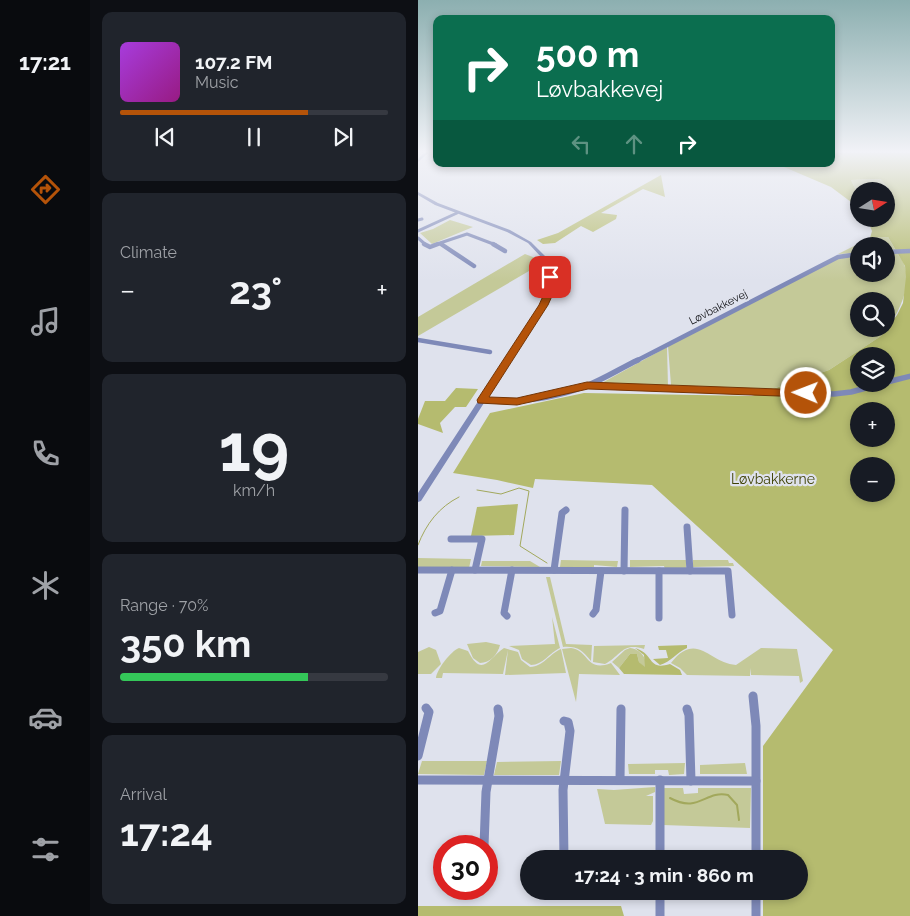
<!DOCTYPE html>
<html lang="en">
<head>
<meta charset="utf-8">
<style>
	body { margin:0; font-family:Raleway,sans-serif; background:#20242c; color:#f1f3f6; height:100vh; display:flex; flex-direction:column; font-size:19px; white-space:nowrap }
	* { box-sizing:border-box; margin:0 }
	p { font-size:16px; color:#9ea1a6 }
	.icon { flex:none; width:28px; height:28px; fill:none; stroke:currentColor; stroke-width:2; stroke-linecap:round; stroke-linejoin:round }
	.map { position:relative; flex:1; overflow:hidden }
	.side { display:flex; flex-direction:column; gap:12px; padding:12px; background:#0d0f14; width:328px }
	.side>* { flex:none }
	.guide { position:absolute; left:15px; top:15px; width:402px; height:152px; border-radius:10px; box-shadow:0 2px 8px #0003; background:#0b6e4f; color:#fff; overflow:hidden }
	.needle { width:32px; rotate:78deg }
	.fabs { position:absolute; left:432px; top:182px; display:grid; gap:10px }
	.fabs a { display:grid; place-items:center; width:45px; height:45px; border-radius:50%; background:#171b24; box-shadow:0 2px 8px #0003; font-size:25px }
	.speed { position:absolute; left:15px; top:835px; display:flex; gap:10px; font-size:25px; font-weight:700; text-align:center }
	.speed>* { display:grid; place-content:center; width:65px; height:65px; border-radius:50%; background:#171b24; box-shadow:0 2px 8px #0003; line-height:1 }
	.speed .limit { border:8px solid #d22; background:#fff; color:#111 }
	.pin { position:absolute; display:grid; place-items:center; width:42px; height:42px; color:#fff; margin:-21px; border-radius:10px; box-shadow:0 2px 8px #0006 }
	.me { position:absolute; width:55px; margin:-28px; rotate:271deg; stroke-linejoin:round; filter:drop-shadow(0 0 4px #0008) }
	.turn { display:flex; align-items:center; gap:18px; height:105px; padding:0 20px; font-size:22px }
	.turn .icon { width:65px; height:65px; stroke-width:2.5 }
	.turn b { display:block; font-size:35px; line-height:42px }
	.lanes { display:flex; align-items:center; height:48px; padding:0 20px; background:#0003; justify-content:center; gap:25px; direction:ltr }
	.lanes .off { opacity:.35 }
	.big { font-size:38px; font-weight:700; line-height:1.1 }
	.side .widget { flex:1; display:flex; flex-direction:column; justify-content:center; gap:8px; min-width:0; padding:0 18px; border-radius:10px; background:#20242c }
	.side .dial { align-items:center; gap:0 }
	.dial b { font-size:65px; line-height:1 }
	.song { display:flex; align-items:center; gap:15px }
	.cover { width:60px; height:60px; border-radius:8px; background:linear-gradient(135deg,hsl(280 70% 55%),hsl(310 70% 35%)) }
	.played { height:5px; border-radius:2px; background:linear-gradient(90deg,#b45309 70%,#363941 70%) }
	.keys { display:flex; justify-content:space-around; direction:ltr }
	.heat { display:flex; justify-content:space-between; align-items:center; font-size:28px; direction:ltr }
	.charge { height:8px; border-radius:4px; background:linear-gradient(90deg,#34c759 70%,#363941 0) }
	.trip { position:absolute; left:102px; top:850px; width:288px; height:50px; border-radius:25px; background:#171b24; box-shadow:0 2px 8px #0003; font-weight:700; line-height:50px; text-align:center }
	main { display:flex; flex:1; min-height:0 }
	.dock { display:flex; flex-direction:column; width:90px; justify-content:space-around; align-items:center; background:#090b0e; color:#9ea1a6 }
	.dock .icon { width:35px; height:35px }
	.dock .selected { color:#b45309 }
	.dock b { font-size:22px; color:#f1f3f6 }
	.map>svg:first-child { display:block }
	.green { fill:#c4c998 }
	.forest { fill:#b5bb6f; fill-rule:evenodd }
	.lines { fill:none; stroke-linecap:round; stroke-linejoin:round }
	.stream-far1 { stroke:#a2a85c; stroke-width:1 }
	.stream { stroke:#a2a85c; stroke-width:2 }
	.minor-far4 { stroke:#7e89b8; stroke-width:3 }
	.minor-far3 { stroke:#7e89b8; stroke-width:4.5 }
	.minor-far2 { stroke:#7e89b8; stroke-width:5.5 }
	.minor-far1 { stroke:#7e89b8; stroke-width:7 }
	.minor { stroke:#7e89b8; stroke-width:9 }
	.tertiary { fill:#7e89b8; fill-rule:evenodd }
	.route { fill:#b45309; stroke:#753606 }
	.labels { text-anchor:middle; stroke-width:4.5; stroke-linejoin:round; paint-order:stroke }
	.far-street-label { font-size:11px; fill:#0b0c10; stroke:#dfe2ed }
	.park-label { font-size:14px; fill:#3e4103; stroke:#dfe2ed }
</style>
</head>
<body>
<main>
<nav class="dock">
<b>17:21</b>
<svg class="icon selected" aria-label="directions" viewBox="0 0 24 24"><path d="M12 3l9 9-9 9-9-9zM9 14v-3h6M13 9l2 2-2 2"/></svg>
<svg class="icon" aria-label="music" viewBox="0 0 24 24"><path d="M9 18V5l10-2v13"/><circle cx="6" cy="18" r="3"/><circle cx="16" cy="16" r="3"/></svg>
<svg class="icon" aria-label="phone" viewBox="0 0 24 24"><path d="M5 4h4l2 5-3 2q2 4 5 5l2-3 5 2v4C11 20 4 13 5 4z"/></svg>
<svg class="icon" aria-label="climate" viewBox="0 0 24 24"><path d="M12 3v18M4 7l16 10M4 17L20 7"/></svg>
<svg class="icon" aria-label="car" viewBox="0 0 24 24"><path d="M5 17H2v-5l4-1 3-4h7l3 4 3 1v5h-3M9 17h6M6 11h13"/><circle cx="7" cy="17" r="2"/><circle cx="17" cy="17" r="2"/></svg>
<svg class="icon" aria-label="filters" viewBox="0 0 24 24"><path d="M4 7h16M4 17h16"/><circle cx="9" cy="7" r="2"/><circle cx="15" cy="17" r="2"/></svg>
</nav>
<section class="side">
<div class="widget">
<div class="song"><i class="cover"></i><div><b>107.2 FM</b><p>Music</p></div></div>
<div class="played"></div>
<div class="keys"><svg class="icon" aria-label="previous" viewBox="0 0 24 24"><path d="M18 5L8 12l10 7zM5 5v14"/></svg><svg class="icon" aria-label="pause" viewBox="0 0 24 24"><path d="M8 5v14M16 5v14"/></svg><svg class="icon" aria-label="next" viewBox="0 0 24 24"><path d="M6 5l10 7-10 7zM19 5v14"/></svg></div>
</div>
<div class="widget"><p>Climate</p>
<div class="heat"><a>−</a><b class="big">23°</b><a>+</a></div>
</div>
<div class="widget dial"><b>19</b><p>km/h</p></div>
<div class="widget"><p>Range · 70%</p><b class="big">350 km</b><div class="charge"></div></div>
<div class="widget"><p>Arrival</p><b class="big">17:24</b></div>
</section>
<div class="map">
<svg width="493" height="916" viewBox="0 0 493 916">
	<rect width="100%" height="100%" fill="#dfe2ed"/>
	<g class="green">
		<path d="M464 179 470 189C461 187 451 191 441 191V197L433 180Z"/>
		<polygon points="32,220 55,227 14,244 2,233 15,229"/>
		<polygon points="470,237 478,251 469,252 469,246 441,246 441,253 420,254 452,238"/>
		<path d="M479 253C482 257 486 262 487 267 493 288 481 312 469 329V301H441V329H469L463 336 411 370 351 390 253 385 250 346 423 257 441 255V274H469V254Z"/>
		<polygon points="107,254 120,259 123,270 111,271 0,336 0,317"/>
		<polygon points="249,347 250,387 182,384"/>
		<polygon points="0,558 53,559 51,568 0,567"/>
		<polygon points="143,560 200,561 199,567 176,565 176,567 142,567"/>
		<polygon points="212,560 268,560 268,569 247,569 246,566 212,567"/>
		<polygon points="275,560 310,560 311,563 315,563 316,566 275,567"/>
		<polygon points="64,561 112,561 122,567 63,566"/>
		<path d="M128 577H132L148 644 174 645 173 661C164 650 159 646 145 647Z"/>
		<path d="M134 617 142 648C131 653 125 665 113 665L104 659 101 650 91 646 137 644Z"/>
		<path d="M68 642 82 645C80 654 72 663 62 663L55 658 49 644Z"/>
		<path d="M227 645 226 649C204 642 203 656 187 664L175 662 176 646Z"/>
		<polygon points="11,647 18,650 23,664 13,674 0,674 0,652"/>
		<path d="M41 648 50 651C64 679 71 658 86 648L100 652 103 660 112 667C126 666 131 654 143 649L148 673 87 675 90 650 85 674 25 673 24 678H18C19 669 33 651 41 648Z"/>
		<path d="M153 648C171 650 168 673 193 663L202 675 161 674 158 702 144 649Z"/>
		<path d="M212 648C222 649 230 658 227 668L221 662 219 654H212L201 668 194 662 207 650Z"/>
		<path d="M343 648 379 649 385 681 382 683 381 676 333 675 332 668V676L269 675 262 668 253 663C279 630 292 664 318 665Z"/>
		<polygon points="4,761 69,761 66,775 0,774"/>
		<polygon points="143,761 141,775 76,775 79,762"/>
		<polygon points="267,763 266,774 251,775 250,770 237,770 237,774 211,774 210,764"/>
		<polygon points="327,763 329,774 282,774 282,765"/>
		<polygon points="237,787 237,792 228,796 235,796 235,821 233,825 187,824 179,789 196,790"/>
		<polygon points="246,788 265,788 266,794 280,793 280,788 333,788 332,828 245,825"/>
	</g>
	<g class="forest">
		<path d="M414 153H492V916H345V891H381V859H345V746L415 650 234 485 117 479 115 488 79 480 35 473 72 413 166 393 334 396 411 370 463 336 479 315 485 303 488 277 487 266 470 237 452 238 454 231 449 219H469V201L474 200 473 192 463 179 433 180 441 197V208L413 187 359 164H414ZM441 356H469V384H441ZM441 411H469V439H441ZM441 466H469V494H441Z"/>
		<polygon points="243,175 247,197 225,189 183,213 199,215 198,219 175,232 163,226 137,243 125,244 119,240 140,233"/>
		<polygon points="38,388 60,389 48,407 37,407 22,423 25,433 0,424 0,419 7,401 27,401"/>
		<polygon points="100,504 96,535 53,536 59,507"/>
		<path d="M269 645V648C258 653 253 662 242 665L235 659 250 658 248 650H241L240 646Z"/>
		<path d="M217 648C237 654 229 671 252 664L262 670 264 675 206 674 201 668 212 654H219L221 662 227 667 226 655Z"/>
		<polygon points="0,906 203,906 206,916 0,916"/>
	</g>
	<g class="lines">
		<g class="stream-far1">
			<polyline points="59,490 83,494 101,488 111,491 102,546 129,563"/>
			<path d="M0 545C8 524 21 507 41 497"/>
		</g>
		<path class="stream" d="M252 798C281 814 287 790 310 795L319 805 321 820"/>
		<g class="minor-far4">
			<polyline points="0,220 4,219"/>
			<polyline points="0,231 39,213"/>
			<polyline points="0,238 8,245"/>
			<polyline points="23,244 25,245"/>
			<polyline points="16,245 49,234 78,245"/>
		</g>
		<g class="minor-far3">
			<polyline points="6,244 12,247 20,244"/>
			<polyline points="23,244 56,266"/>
			<polyline points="75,244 87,251"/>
			<polyline points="469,252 493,251"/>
			<polyline points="0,340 72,352"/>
			<polyline points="218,361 420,257 441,254"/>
		</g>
		<g class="minor-far2">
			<polyline points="469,382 493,376"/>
			<polyline points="169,386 416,394 433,392 463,384"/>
			<path d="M64 400C99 403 135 399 168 386 186 379 203 368 220 360"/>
		</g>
		<g class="minor-far1">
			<polyline points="269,527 272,571"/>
			<polyline points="33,539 64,539 57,570"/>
			<polyline points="0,570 310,571 314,615"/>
			<polyline points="136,570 144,513 148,510"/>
			<polyline points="206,571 207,510"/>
			<polyline points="241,571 241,618"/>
			<polyline points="17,613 22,611 34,570"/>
			<polyline points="175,614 178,610 183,571"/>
			<polyline points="89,616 86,613 94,570"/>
		</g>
		<g class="minor">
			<polyline points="335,696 338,726 338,859"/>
			<polyline points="269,709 271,715 273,781"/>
			<polyline points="146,721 150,722 152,731 145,790 146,859"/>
			<polyline points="0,756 11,712 8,708"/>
			<polyline points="0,780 338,781"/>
			<polyline points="202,780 203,709"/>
			<polyline points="242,780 242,859"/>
			<polyline points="66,846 68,792 81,716 80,709"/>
			<polyline points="242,891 242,916"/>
			<polyline points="338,891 338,916"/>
		</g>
		<g class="tertiary">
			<polygon points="6,153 10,153 0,162 0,159"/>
			<polygon points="0,192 20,203 92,230 113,242 129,258 135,278 129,305 3,501 0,502 0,493 123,305 130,278 124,258 110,243 89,232 17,205 0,195"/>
		</g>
	</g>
	<linearGradient id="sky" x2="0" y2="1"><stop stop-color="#8cafb0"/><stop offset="0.54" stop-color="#f1f2f7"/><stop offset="1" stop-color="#f1f2f7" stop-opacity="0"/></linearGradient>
	<rect width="493" height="281" fill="url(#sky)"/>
	<polygon class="route" points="129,275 136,277 134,296 130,305 71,397 99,398 169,382 388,390 394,393 388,397 170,389 99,405 60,403 59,400 121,305 125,296"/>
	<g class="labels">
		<g class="far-street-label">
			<text transform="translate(300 307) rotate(-27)" y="4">Løvbakkevej</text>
		</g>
		<g class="park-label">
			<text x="355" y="484">Løvbakkerne</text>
		</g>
	</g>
</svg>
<div class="fabs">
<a><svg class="needle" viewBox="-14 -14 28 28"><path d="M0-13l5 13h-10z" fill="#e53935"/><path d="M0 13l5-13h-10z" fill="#9ea1a6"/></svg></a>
<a><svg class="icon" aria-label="sound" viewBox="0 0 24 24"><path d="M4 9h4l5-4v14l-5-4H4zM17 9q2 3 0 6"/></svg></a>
<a><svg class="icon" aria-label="search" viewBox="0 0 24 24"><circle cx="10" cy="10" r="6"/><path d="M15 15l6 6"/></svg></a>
<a><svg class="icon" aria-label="layers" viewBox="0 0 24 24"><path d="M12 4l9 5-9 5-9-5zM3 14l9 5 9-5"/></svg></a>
<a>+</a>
<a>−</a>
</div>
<div class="speed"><div class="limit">30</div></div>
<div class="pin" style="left:132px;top:277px;background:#d93025"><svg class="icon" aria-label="arrive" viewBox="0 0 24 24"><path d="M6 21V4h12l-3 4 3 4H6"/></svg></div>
<svg class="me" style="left:388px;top:393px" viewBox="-20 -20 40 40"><circle r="17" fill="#b45309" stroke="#fff" stroke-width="3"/><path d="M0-11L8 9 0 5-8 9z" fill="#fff"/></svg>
<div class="trip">17:24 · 3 min · 860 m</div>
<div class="guide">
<div class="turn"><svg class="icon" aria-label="right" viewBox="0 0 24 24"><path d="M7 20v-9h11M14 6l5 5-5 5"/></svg><div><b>500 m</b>Løvbakkevej</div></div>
<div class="lanes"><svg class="icon off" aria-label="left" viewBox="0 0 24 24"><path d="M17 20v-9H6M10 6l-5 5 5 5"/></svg><svg class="icon off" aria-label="ahead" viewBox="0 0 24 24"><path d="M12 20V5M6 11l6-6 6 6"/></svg><svg class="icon" aria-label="right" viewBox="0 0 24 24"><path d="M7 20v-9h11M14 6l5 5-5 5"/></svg></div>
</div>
</div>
</main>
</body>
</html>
